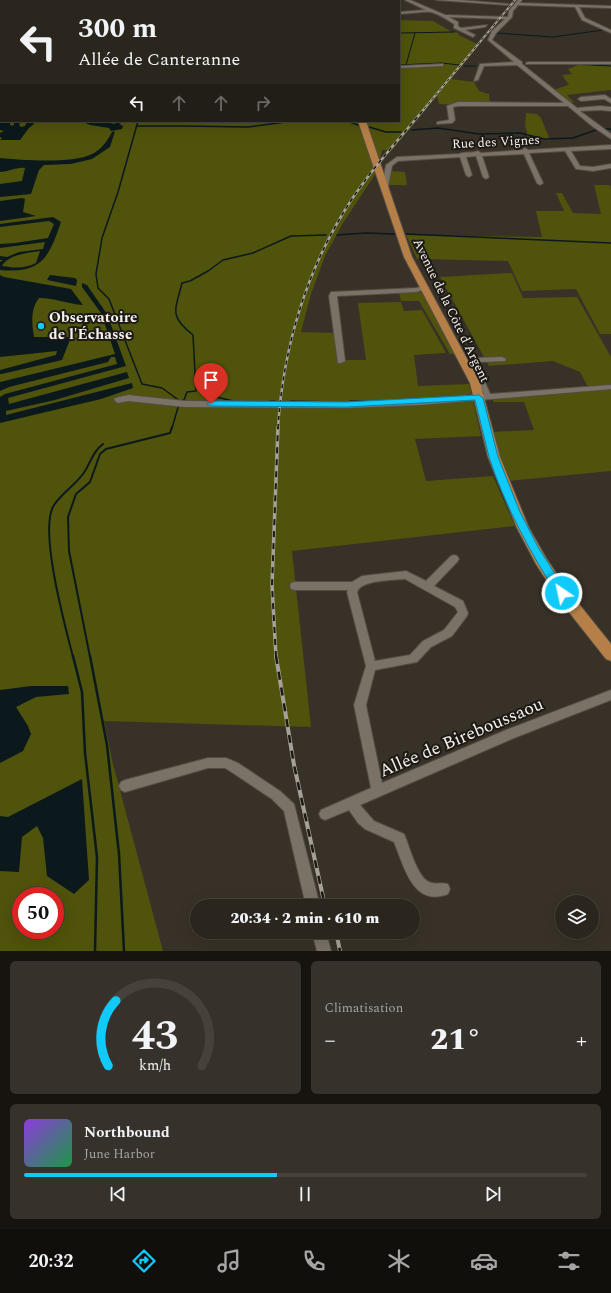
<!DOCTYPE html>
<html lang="fr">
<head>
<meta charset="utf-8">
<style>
	body { margin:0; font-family:Spectral,serif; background:#36312a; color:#f1f3f6; height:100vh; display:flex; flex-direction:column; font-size:15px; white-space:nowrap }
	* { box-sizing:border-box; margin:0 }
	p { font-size:13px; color:#a5a5a4 }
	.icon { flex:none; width:22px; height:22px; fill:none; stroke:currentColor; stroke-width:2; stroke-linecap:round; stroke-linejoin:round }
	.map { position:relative; height:951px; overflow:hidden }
	.panel { display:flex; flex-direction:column; gap:10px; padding:10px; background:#171410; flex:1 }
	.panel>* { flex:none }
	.top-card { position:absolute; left:0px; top:0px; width:400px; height:122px; box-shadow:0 4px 16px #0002,0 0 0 1px #46423b; background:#2a251d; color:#f1f3f6; overflow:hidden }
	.fabs { position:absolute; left:555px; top:895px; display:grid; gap:8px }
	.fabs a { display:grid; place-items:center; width:44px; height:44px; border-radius:50%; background:#2a251d; box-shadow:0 4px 16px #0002,0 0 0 1px #46423b; font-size:20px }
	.speed { position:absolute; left:12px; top:887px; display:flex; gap:8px; font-size:20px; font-weight:700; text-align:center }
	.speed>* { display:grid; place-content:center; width:52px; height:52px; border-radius:50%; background:#2a251d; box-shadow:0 4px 16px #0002,0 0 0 1px #46423b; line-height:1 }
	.speed .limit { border:6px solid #d22; background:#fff; color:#111 }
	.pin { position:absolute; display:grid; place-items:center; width:34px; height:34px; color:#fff; margin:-41px -17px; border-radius:50% 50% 50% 0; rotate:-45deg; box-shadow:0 0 4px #0007 }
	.pin .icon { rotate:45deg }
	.me { position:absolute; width:44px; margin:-22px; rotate:326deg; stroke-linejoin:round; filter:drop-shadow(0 0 3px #0008) }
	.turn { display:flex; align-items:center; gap:14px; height:84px; padding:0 12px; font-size:18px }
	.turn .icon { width:52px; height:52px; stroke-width:2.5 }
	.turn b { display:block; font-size:28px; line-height:34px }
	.lanes { display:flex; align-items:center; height:38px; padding:0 12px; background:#0003; justify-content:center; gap:20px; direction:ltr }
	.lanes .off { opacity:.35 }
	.big { font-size:30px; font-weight:800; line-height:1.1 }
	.panel .widget { flex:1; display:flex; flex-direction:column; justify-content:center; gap:6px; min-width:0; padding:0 14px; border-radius:6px; background:#36312a }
	.panel .dial { align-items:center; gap:0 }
	.dial svg { height:104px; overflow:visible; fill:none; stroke:#46423b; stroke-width:7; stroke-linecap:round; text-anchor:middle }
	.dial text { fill:#f1f3f6; stroke:none }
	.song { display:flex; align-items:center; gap:12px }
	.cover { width:48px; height:48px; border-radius:6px; background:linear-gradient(135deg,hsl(270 70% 55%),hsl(140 70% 35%)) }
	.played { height:4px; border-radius:2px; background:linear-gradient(90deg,#10cafa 45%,#46423b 45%) }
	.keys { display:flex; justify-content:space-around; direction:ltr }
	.heat { display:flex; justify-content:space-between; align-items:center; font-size:22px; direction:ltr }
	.panel .tiles { flex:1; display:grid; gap:10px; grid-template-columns:1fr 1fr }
	.widget:last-child { grid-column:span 2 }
	.trip { position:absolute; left:190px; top:899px; width:230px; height:40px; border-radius:20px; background:#2a251d; box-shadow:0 4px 16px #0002,0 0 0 1px #46423b; font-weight:800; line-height:40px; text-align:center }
	.dock { display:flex; height:64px; justify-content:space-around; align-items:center; background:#110f0c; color:#a5a5a4 }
	.dock .icon { width:28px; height:28px }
	.dock .active { color:#10cafa }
	.dock b { font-size:18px; color:#f1f3f6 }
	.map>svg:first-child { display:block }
	.green { fill:#4f530b; fill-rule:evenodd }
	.water { fill:#0b191c; fill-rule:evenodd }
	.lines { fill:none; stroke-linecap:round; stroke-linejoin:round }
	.stream-far3 { stroke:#0b191c; stroke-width:1 }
	.stream-far2 { stroke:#0b191c; stroke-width:1.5 }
	.stream-far1 { stroke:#0b191c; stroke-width:2 }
	.stream { stroke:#0b191c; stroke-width:2.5 }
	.minor-casing { stroke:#534d45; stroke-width:2 }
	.major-casing { stroke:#534d45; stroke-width:2 }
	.minor { fill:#7a7267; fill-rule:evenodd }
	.major { fill:#b67f48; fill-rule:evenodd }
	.rail-far3-casing { stroke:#a6a098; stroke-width:2 }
	.rail-far2-casing { stroke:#a6a098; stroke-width:2.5 }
	.rail-far1-casing { stroke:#a6a098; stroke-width:3.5 }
	.rail-casing { stroke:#a6a098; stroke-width:4 }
	.rail-far3 { stroke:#1d1915; stroke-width:1; stroke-dasharray:3; stroke-linecap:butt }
	.rail-far2 { stroke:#1d1915; stroke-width:1.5; stroke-dasharray:4; stroke-linecap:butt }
	.rail-far1 { stroke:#1d1915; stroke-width:2; stroke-dasharray:6; stroke-linecap:butt }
	.rail { stroke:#1d1915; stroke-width:2.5; stroke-dasharray:8; stroke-linecap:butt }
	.route { fill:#10cafa; stroke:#0a83a2 }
	.poi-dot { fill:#10cafa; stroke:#1d1915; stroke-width:1.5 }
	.labels { text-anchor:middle; stroke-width:4; stroke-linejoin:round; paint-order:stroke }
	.far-street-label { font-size:13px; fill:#f6f1eb; stroke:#1d1915 }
	.poi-label { font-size:15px; font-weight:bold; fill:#f6f1eb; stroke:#1d1915; text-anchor:start }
	.near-street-label { font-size:18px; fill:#f6f1eb; stroke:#1d1915 }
</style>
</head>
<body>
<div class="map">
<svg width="611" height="951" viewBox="0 0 611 951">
	<rect width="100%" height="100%" fill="#383127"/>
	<g class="green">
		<path d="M0 0H338L1 1V121H399V20L433 21 452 32 460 33 457 34 479 45 451 79 474 82 479 91 489 94 490 106 439 104 437 96 392 150H382L378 170 343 223 325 256 311 294 301 332 340 333 344 360H366L358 303 401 302 404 311 422 310 446 353 414 355 418 386 469 384 481 436 415 439 426 481 493 476 515 526 292 551 311 727 104 721 113 764 163 951H0ZM21 896H55V930H21Z"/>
		<polygon points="578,65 611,65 611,90 567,95 574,102 570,103 555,91 556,89 569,85 562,75 572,74 568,69"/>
		<polygon points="526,113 537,114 541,118 550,140 540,139 527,136 527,131 525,127"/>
		<polygon points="391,171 405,172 407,185 389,185"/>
		<polygon points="594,185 610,185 611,189 611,334 600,334 576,289 522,291 508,261 417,259 406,235 542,237 536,211 564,211 556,193 562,193 573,213 601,214"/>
		<polygon points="512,273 523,298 577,297 611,357 611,471 508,481 491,432 534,430 524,402 493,402 493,397 589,389 580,372 553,361 489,366 440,277"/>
		<polygon points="423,292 456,354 450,354 419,301 401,301 399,293"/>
	</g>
	<g class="water">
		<polygon points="0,105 1,121 9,121 11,126 14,125 14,121 21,121 19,125 21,127 25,126 27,121 32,121 34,124 29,128 20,140 0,140 2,138 0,137 0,133 4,131 0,130"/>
		<polygon points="81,121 100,121 115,124 116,121 121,123 119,124 123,126 122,129 111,131 109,128 90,125"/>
		<path d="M115 131 110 147 92 159 71 164 44 165 39 170 31 194 0 197V184L22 181 25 168C16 167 9 172 0 172V158C22 160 72 164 92 154 101 150 108 140 112 132Z"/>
		<polygon points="22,198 25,199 23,212 36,216 0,221 0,201"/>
		<path d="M53 217 61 222C49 258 41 274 0 270V262L3 260H0V256L7 257 19 252 43 249 45 242 0 248V244L15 243 48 238 54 224 49 221 0 227V224ZM40 251 36 263C24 269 14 268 2 266 9 254 28 253 40 251Z"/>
		<path d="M0 275 4 277 71 289 83 305C68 304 55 298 39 298 30 309 32 324 34 337H71L62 360 2 374H0V370L56 355 57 351 0 357Z"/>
		<polygon points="50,275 75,278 77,280 76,286 47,280"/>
		<polygon points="82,283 87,285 107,314 126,366 8,398 9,404 127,372 129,378 55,400 6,411 6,415 132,383 133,388 101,399 0,423 0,397 5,394 117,364 115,357 111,357 108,362 9,387 0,391 0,382 115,354 101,313 82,287"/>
		<polygon points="68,686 69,694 36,697 16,707 28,726 31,734 23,751 0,763 0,690 31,686"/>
		<polygon points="82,779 89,880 74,894 47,876 43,838 37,826 22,837 19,872 0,871 0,816 8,817"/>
	</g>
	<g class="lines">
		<g class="stream-far3">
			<polyline points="329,1 331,1"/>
			<polyline points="399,31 401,33 454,32"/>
			<polyline points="496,33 553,37 603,30"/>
			<polyline points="572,64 611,66"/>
			<polyline points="399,65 442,63 459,65"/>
			<polyline points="406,65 415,33"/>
			<polyline points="464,66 476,66"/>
		</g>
		<g class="stream-far2">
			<polyline points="138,121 118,192 102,238 96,274 98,288 109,299 142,384 162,388 180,401"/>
			<polyline points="296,121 305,121"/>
			<polyline points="347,121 361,126"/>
			<polyline points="137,126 182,126"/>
			<polyline points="183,126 248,127 293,121"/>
			<polyline points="369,127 386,132 401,132"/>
			<polyline points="602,129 611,129"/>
			<polyline points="412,130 438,128 479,134 520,133 544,139 573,138 596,130"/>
			<polyline points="406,234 611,243"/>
			<polyline points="337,235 366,233 395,234"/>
			<polyline points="202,394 208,395"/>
			<polyline points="212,396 233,401"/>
			<polyline points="464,396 473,394"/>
			<path d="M180 401 184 400 187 392 196 391 193 335C169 316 175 311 182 283L190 281 208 271 223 260 253 253 291 236 326 235"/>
			<polyline points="270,401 275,401"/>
			<polyline points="290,401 331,402"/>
			<polyline points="350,401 380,401"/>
			<polyline points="172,428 179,404"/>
		</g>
		<g class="stream-far1">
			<path d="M73 657C66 629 38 529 54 505 62 493 75 485 83 474 91 463 92 452 103 444"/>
			<polyline points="90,657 69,551 68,517 76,494 90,482 100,454 106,449 170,433 172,427"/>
		</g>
		<g class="stream">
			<polyline points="73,656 82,692 85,753 97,857 95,951"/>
			<polyline points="90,656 107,745 119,854 124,951"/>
		</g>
		<defs>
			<g id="minor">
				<path d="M405 0H410L445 15 508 17 509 11 518 0H522L520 3 611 6V8L579 7 585 18 611 30V33L582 20 575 7 518 5 513 11 512 17 496 33 492 40 522 62V64L577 108 600 106 611 107V111L600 110 580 111 611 134V139L592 126 568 106H458L453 107 455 120 452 123 437 124V122L449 120 447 106 458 102 564 103 517 65 484 66 478 80 474 81 480 64 514 62 488 40 492 31 505 19 449 17 458 22V26L461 28 487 25 485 27 465 30 475 35 473 37 454 28V24C446 19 439 14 431 12 428 11 405 14 399 14V12L426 10Z"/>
				<polygon points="436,0 459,0 509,4 507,5"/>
				<polygon points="528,62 611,62 611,64 526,64 526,63"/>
				<polygon points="443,64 443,66 441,66 399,68 399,66"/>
				<polygon points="605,95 611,99 611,103 604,99 581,101 578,99 581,97"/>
				<path d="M611 145V149L571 151 580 166 593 167 611 164V168L593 171 576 169 565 151 529 153 543 183 540 185 537 183 524 154 482 156 489 177 486 179 483 177 476 156 466 157 472 175 469 177 466 175 460 157 398 161 392 166 388 187 385 189 382 187 386 165 397 157 459 154C464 151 472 154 478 151L481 153 522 150 525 148 528 150Z"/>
				<polygon points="425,286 429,288 427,289 416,292 337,296 345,361 341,363 338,363 329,296 331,292 416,288"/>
				<polygon points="502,357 506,359 505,361 480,362 478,365 490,394 611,385 611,389 420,405 347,408 185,407 128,401 118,403 114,400 115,398 128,395 185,401 347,402 420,399 484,394 470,365 474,358"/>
				<path d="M454 555 457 556 459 559 457 562 434 586 463 601 468 613 467 616 452 636 431 647 417 662 375 670 366 705 382 783 506 730 611 690V700L514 738 360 805 374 821 404 834C409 845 417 877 429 882 435 885 442 882 448 884L450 889 448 894C413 908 404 866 394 842L365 829 358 823 349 810 325 820 321 818 319 814 321 810 371 788 354 705 366 666 347 592 348 590H295L291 589 290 586 291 583 295 582H352L362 576 406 571 426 581 451 556ZM405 579 455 607 458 612 444 630 423 641 410 655 375 661 357 592C361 580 393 580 405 579Z"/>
				<polygon points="208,758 226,758 238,763 280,791 294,804 320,906 306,906 284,811 272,799 230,771 225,768 208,768 125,792 121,790 119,786 121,782 125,780"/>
				<polygon points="312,932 326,932 331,951 317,951"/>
			</g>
			<g id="major">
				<polygon points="333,0 339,0 332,1"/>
				<polygon points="358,121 366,121 412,257 480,383 500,457 529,528 546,558 567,589 611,644 611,661 606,659 557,597 536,564 517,528 488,457 470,383 404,257"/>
			</g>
		</defs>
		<use href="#minor" class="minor-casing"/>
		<use href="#major" class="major-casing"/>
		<use href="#minor" class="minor"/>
		<use href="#major" class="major"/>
		<defs>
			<polyline id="rail-far3" points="424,109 515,0"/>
			<path id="rail-far2" d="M278 428C283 347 307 267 352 199 373 167 400 138 425 108"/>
			<polyline id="rail-far1" points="276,657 272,585 278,427"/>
			<g id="rail">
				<polyline points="276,656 294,765 325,906"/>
				<polyline points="336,932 340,951"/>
			</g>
		</defs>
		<use href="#rail-far3" class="rail-far3-casing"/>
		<use href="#rail-far2" class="rail-far2-casing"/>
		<use href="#rail-far1" class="rail-far1-casing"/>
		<use href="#rail" class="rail-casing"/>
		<use href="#rail-far3" class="rail-far3"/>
		<use href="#rail-far2" class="rail-far2"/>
		<use href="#rail-far1" class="rail-far1"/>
		<use href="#rail" class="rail"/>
	</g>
	<path class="route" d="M479 395 483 398 498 457 520 512 538 547 567 593 565 596H558C530 552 505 506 489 457 484 438 480 419 475 400L347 407 211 406 207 404 211 401 347 402Z"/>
	<circle class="poi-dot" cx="41" cy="326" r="4"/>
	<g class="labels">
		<g class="far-street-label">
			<text transform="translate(496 141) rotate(-3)" y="5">Rue des Vignes</text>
			<text transform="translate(452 310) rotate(64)" y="5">Avenue de la Côte d'Argent</text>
		</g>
		<g class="poi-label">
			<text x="49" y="322">Observatoire<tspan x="49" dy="17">de l'Échasse</tspan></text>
		</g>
		<g class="near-street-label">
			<text transform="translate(461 737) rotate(-23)" y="6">Allée de Bireboussaou</text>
		</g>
	</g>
</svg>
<div class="fabs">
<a><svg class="icon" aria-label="layers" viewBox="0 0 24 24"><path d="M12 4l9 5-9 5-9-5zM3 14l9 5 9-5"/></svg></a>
</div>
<div class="speed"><div class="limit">50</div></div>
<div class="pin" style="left:211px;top:404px;background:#d93025"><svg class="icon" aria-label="arrive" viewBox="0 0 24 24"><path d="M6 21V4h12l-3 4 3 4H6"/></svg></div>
<svg class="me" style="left:562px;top:593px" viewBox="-20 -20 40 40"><circle r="17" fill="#10cafa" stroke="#fff" stroke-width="3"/><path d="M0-11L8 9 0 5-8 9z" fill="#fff"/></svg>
<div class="trip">20:34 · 2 min · 610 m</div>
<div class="top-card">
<div class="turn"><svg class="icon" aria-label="left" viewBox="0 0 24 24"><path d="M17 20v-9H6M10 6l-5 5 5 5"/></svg><div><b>300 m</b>Allée de Canteranne</div></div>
<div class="lanes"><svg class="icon" aria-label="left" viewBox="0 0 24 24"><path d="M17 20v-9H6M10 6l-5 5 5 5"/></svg><svg class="icon off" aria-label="ahead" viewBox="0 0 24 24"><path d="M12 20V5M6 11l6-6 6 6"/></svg><svg class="icon off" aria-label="ahead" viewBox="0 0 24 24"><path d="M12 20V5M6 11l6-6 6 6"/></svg><svg class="icon off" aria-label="right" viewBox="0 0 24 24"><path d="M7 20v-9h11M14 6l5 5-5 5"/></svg></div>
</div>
</div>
<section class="panel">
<div class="tiles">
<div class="widget dial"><svg viewBox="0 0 100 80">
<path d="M14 69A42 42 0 1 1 86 69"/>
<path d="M14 69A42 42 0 0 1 20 19" stroke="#10cafa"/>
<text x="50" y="56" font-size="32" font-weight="700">43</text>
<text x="50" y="72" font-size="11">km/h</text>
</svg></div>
<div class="widget"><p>Climatisation</p>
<div class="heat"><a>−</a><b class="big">21°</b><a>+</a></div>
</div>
<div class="widget">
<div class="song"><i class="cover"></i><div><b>Northbound</b><p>June Harbor</p></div></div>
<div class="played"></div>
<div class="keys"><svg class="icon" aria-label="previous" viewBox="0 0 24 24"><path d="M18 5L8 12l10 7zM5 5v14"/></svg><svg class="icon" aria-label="pause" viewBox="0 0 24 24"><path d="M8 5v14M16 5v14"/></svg><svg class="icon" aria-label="next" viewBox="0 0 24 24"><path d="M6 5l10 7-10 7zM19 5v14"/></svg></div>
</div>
</div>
</section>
<nav class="dock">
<b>20:32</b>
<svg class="icon active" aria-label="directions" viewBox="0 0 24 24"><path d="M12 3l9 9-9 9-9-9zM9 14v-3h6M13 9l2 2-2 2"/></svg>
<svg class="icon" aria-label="music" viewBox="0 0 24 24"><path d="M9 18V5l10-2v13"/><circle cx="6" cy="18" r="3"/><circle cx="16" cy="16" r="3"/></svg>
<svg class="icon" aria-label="phone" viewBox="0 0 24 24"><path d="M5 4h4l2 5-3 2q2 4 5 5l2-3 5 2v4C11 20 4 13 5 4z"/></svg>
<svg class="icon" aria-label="climate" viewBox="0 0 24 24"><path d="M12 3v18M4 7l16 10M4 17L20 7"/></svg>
<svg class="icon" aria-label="car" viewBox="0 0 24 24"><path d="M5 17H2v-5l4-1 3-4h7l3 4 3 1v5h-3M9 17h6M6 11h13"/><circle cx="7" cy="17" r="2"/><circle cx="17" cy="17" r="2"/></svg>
<svg class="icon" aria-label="filters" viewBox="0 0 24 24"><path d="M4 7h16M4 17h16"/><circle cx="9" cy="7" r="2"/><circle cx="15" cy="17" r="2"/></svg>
</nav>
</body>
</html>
